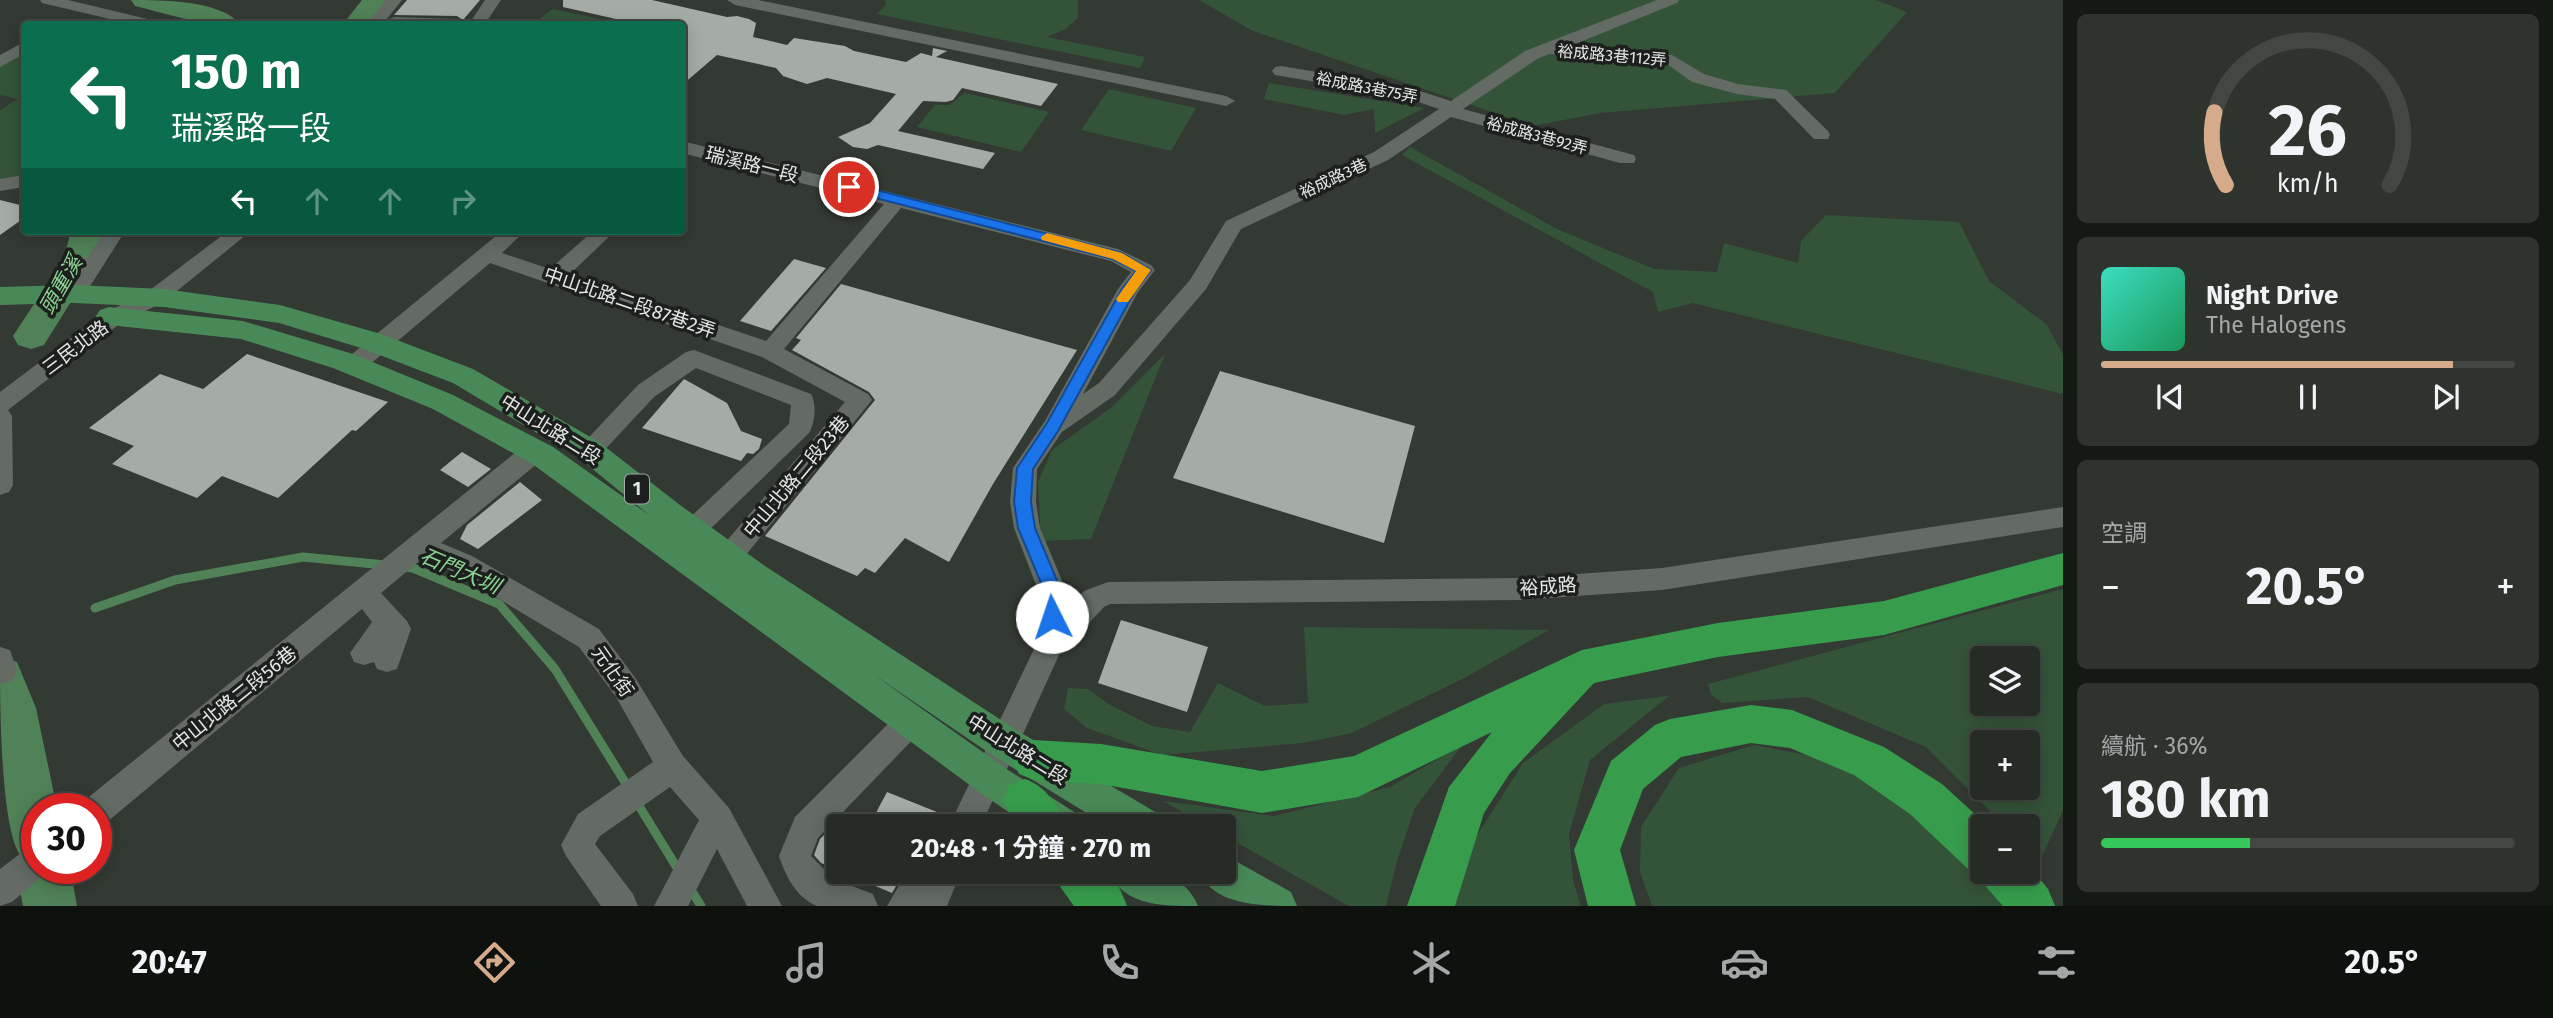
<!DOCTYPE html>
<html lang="zh-TW">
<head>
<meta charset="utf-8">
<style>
	body { margin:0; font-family:"Fira Sans","Noto Sans TC",sans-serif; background:#2e332e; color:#f1f3f6; height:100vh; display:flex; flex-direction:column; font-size:26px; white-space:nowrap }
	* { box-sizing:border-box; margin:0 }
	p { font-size:23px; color:#a4a7a7 }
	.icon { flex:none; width:38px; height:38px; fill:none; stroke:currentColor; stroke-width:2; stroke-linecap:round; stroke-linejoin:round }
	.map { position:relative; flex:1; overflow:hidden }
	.side { display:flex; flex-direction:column; gap:14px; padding:14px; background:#151815; width:490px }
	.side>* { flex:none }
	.banner { position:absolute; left:21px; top:21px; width:665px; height:214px; border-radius:7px; box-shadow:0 4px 18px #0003,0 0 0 2px #424743; background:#0b6e4f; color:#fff; overflow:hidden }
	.tools { position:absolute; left:1970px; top:646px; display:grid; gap:14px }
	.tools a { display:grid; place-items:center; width:70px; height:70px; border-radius:7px; background:#262b26; box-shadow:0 4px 18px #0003,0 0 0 2px #424743; font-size:35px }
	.speed { position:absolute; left:21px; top:793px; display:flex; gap:14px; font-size:35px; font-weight:700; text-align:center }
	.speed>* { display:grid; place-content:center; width:91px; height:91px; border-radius:50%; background:#262b26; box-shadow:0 4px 18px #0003,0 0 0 2px #424743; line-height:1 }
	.speed .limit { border:10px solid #d22; background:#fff; color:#111 }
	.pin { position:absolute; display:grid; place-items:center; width:60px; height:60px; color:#fff; margin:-30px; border:4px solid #fff; border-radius:50%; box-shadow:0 2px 7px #0007 }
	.me { position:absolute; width:77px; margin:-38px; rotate:356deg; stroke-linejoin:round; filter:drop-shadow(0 0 5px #0008) }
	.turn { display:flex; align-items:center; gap:24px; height:147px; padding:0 35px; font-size:32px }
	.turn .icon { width:91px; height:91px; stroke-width:2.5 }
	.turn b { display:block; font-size:49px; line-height:60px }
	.lanes { display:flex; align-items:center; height:66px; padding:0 35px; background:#0003; justify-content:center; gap:35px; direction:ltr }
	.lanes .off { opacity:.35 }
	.big { font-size:52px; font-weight:700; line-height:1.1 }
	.side .widget { flex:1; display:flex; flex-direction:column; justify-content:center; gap:10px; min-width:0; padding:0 24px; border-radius:10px; background:#2e332e }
	.side .dial { align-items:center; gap:0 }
	.dial svg { height:182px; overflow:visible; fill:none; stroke:#424743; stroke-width:7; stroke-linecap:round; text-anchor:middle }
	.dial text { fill:#f1f3f6; stroke:none }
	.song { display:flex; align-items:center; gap:21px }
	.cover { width:84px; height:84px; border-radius:10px; background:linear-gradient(135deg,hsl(170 70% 55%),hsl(150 70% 35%)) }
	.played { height:7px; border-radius:4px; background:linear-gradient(90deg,#d6ab8b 85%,#424743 85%) }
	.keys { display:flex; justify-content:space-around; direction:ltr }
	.heat { display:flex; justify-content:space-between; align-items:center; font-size:38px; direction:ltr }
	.charge { height:10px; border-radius:5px; background:linear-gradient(90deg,#34c759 36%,#424743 0) }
	.trip { position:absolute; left:826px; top:814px; width:410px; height:70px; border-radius:7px; background:#262b26; box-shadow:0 4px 18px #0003,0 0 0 2px #424743; font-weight:700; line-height:70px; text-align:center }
	.dock { display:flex; height:112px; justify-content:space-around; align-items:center; background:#0f110f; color:#a4a7a7 }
	.dock .icon { width:49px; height:49px }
	.dock .current { color:#d6ab8b }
	.dock b { font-size:32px; color:#f1f3f6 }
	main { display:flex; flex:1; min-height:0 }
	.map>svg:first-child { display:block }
	.green { fill:#345439; fill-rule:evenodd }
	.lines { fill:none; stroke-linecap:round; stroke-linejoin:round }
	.stream { stroke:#518257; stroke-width:9 }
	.river { fill:#518257; fill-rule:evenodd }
	.building { fill:#a5aca5 }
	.minor { fill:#646b65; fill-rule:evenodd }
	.major { fill:#498957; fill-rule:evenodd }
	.highway { fill:#379d4d; fill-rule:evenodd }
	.route { fill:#1a73e8; stroke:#114b97; stroke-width:2 }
	.slow { fill:#f59e0b }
	.labels { text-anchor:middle; stroke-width:7; stroke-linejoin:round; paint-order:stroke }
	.far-street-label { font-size:16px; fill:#e3e6e3; stroke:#1c1f1d }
	.shield { fill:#1c1f1d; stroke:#a7aaa8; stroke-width:2 }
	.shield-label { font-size:18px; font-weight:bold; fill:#e3e6e3 }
	.street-label { font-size:19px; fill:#e3e6e3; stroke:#1c1f1d }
	.water-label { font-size:21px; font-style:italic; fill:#8ad494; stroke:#1c1f1d }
</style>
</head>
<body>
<main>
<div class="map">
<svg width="2063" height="906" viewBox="0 0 2063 906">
	<rect width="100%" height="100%" fill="#333933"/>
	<g class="green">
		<polygon points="885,0 1078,0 1078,18 1066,29 1047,37 1145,57 1140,68 877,14 886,5"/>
		<polygon points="1199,0 1876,0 1907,12 1835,93 1600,113 1533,126 1253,31"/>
		<polygon points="553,9 624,24 532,24"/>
		<polygon points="24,47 24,181 0,185 0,110 18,99 0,95 0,62"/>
		<polygon points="1269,83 1424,108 1375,133 1374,109 1344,115 1264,99"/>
		<polygon points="1109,89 1196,108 1171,151 1081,130"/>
		<polygon points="965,93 1049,112 1021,152 917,127 935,105 949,105"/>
		<polygon points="1410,147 1557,229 1654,269 1717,272 1724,243 1798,263 1801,241 1826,215 1959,222 1989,281 2047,325 2063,355 2063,394 1693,303 1658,312 1653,292 1402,155"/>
		<polygon points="1165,354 1091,539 1041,541 1038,482 1052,450 1112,407"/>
		<path d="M2063 589V810L2040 861 2028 849V826H2005L1926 747 1808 697 1722 703 1711 694 1708 684ZM1983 658H2028V704H1983ZM1983 742H2028V788H1983Z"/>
		<polygon points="1304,627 1549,630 1466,677 1352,733 1303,743 1162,755 1087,728 1064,709 1068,688 1088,689 1107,703 1152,726 1190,732 1218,683 1265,706 1308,703"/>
		<polygon points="1669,696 1590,760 1569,834 1573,880 1581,906 1455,906 1471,845 1523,763 1604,704"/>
		<polygon points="1463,744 1415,808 1397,861 1386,906 1349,906 1223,835 1223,826 1207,826 1163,801 1274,816 1390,787"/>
		<polygon points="1754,745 1828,759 1905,799 1985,879 2007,906 1652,906 1640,872 1641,827 1679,768"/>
	</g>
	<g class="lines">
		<g class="stream">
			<polyline points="404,567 413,568 499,604 555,669 628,787"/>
			<polyline points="95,608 175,580 303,557 385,565"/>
			<polyline points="636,801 679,871"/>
			<polyline points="689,887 701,906"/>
		</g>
		<g class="river">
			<path d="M131 0C161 0 220 0 240 24 206 27 168 14 135 6Z"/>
			<polygon points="362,0 389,0 370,24 343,24"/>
			<polygon points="68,231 102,231 104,235 97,260 44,345 31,349 18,345 13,336 63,260 70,235"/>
			<path d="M0 656 17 662 36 708 57 808H37V868H70L77 906H23L16 868 21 856C0 831 0 696 0 656Z"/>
		</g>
	</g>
	<g class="building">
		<polygon points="407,0 480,0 463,20 457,16 394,15"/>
		<polygon points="563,0 652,0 727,17 737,16 749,19 756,23 753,37 787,45 794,38 845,46 854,51 906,62 921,53 932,56 933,48 947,51 936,57 1058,84 1041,106 962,88 953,100 946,102 923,101 898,131 995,153 983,169 878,145 867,149 853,147 838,137 870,123 896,94 827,78 807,84 783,76 776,68 717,55 682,85 682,24 638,24 563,7"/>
		<polygon points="0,200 24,206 24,218 0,235"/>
		<polygon points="794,259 826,268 771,331 740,321"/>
		<polygon points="841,284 1077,350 993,484 949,562 905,538 875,573 865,568 857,576 765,536 875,400 869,392 792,350 801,340 796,338"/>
		<polygon points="247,354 388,402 356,431 352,430 278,498 222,476 197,498 112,464 134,446 89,428 160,374 203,389"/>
		<polygon points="1220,371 1415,426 1384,543 1173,478"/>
		<polygon points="684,379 727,403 741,431 762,439 759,449 753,454 747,453 741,461 642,428"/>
		<polygon points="462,452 491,469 468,487 440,470"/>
		<polygon points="520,482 542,500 478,549 460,539 467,525"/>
		<polygon points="1121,620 1208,647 1187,712 1098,683"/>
		<polygon points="887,792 937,812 930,826 869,826"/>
		<polygon points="832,827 838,829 838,870 821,863 814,855 820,839"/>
		<polygon points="842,872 904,872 892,893"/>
	</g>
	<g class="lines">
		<g class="minor">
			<polygon points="40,0 68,0 156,21 158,24 131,24 42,3"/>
			<polygon points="386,0 402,0 383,24 367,24"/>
			<polygon points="485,0 501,0 485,24 469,24"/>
			<polygon points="727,0 758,0 1226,96 1235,101 1226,106 735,5"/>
			<polygon points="1657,0 1679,0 1677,3 1570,46 1623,48 1672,55 1704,74 1738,84 1786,90 1828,131 1830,135 1828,139 1814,139 1775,99 1737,94 1692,82 1667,64 1623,58 1549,54 1537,59 1463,109 1634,155 1636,159 1634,163 1620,163 1451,117 1388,160 1241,229 1206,289 1115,395 1062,432 1037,469 1036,502 1040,528 1068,595 1066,610 1084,591 1108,582 1519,578 1662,568 2063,507 2063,527 1662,590 1519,600 1110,604 1104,607 1059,655 981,826 949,826 1035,647 1040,595 1014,528 1010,502 1013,468 1045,421 1118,289 1131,272 1111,261 901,208 784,349 868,394 872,400 737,566 728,569 719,566 715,558 719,550 845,402 762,357 490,263 362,371 354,373 346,371 343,365 346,359 502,231 525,231 502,253 550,269 593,231 615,231 569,275 766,341 884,204 682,153 682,141 1118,249 1151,265 1155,270 1138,292 1083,394 1099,383 1190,280 1226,221 1374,152 1439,109 1404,97 1275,75 1272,71 1275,67 1281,66 1407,87 1451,101 1525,51"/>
			<polygon points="395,17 457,19 465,24 389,24 389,19"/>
			<polygon points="24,42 24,54 0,67 0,55"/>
			<polygon points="24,175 24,187 0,191 0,179"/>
			<polygon points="105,231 125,231 82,299 66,299 63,294"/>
			<polygon points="228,231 251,231 162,303 122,322 8,410 12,416 13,485 9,492 0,495 0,392 106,312 146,293"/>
			<path d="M694 350 811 394C817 404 815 423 809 433L701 538 692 541 683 538 679 531 683 524 789 424 791 405 696 368 654 397 598 457 589 459 580 457 577 450 638 385 686 352Z"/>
			<polygon points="535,442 544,444 547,451 544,458 441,543 472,556 599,629 636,679 683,756 729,808 782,906 747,906 717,849 688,906 654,906 699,820 670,787 600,836 595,844 633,894 638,906 601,906 566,856 561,845 578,814 653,762 616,697 579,647 454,572 423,558 381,593 407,621 411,629 397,669 387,672 377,669 374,662 364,665 354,662 350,653 372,622 362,609 107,822 96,826 96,808 81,808 85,800 526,444"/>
			<polygon points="0,647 10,650 17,671 13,680 3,684 0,683"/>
			<path d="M911 708 921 711 926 721 921 731 818 838 811 856 834 879 873 894 878 906H817C796 897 786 877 779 856L795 817 901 711Z"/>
			<polygon points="37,844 37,868 50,868 48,871 12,902 0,906 0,869 26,849"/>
			<polygon points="907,872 961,872 947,906 887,906"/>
		</g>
		<g class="major">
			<polygon points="74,285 164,289 280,305 381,334 473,369 599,442 680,505 765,566 1018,731 1157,813 1162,826 1108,826 992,755 873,674 1008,770 1076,813 1081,826 1029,826 982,794 531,463 433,409 333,368 241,339 109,325 100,322 96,316 100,310 109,307 243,321 353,354 453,395 553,447 649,515 579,458 453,383 361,348 279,323 164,307 74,303 0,305 0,287"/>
			<path d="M1223 854 1291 892 1297 906C1263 906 1213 906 1200 872H1223Z"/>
			<path d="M1108 872C1143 869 1182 868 1198 906 1161 906 1125 906 1108 872Z"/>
		</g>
		<g class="highway">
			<polygon points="2063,553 2063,585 1884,635 1718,657 1594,683 1510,773 1484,813 1455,906 1407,906 1449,787 1492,732 1358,797 1262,813 1101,784 1034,780 1019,774 1012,760 1019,746 1034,740 1101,744 1262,771 1354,756 1582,650 1718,623 1884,601"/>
			<polygon points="1751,705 1792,710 1884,747 1942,784 1988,826 1983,826 1983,872 2028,872 2028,864 2048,889 2055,906 2003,906 1987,888 1981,874 1967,868 1910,814 1854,775 1790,748 1751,743 1681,757 1643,789 1620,850 1636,906 1588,906 1574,850 1611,761 1655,725 1670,719"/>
			<path d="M1025 779C1047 787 1057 805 1067 826H1017L1003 800 1009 785Z"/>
			<polygon points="1054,872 1106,872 1120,889 1127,906 1074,906 1061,888"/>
		</g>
	</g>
	<polygon class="route" points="849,183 1122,253 1151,270 1135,291 1058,431 1033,469 1031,502 1035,528 1063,595 1058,623 1052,625 1045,623 1043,617 1046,595 1018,528 1014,502 1017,468 1047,423 1122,289 1136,271 1113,259 844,190 842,187"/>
	<polygon class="slow" points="1047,233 1122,253 1151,270 1128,302 1118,302 1116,299 1136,271 1113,259 1042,240 1041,237"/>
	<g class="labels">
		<g class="far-street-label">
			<text transform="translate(1612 55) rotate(5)" y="6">裕成路3巷112弄</text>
			<text transform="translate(1367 87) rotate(11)" y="6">裕成路3巷75弄</text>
			<text transform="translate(1537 135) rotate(15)" y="6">裕成路3巷92弄</text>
			<text transform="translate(1333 178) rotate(-25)" y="6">裕成路3巷</text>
		</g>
		<rect class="shield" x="625" y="474.5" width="24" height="29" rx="5"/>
		<g class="shield-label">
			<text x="637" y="495">1</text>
		</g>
		<g class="street-label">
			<text transform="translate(752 164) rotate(14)" y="7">瑞溪路一段</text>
			<text transform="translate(630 302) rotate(19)" y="7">中山北路二段87巷2弄</text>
			<text transform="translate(75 347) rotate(-37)" y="7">三民北路</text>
			<text transform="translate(551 429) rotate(32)" y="7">中山北路二段</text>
			<text transform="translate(796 476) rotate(-50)" y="7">中山北路二段23巷</text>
			<text transform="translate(1548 586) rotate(-4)" y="7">裕成路</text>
			<text transform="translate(613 671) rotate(55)" y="7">元化街</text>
			<text transform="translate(234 698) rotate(-39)" y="7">中山北路二段56巷</text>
			<text transform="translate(1018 749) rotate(32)" y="7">中山北路二段</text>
		</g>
		<g class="water-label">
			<text transform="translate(61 285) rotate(-60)" y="7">頭重溪</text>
			<text transform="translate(460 571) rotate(23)" y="7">石門大圳</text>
		</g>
	</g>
</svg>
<div class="tools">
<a><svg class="icon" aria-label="layers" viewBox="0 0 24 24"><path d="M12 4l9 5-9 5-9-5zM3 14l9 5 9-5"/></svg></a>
<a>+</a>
<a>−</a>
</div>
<div class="speed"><div class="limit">30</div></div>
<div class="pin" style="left:849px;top:187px;background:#d93025"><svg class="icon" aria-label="arrive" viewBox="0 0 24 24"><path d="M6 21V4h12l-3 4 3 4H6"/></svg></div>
<svg class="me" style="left:1052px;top:617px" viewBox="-20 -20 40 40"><circle r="19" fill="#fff"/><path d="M0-13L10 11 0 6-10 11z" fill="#1a73e8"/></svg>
<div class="trip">20:48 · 1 分鐘 · 270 m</div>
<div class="banner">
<div class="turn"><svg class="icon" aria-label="left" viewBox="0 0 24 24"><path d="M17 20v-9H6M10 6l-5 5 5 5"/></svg><div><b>150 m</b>瑞溪路一段</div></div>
<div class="lanes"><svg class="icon" aria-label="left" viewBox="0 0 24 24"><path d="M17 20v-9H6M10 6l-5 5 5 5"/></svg><svg class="icon off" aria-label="ahead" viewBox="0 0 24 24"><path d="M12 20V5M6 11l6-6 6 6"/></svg><svg class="icon off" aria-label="ahead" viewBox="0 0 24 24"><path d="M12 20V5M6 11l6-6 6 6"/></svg><svg class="icon off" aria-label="right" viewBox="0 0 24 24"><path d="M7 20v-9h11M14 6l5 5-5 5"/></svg></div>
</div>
</div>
<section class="side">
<div class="widget dial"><svg viewBox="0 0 100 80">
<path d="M14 69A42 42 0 1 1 86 69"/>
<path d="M14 69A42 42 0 0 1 9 37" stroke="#d6ab8b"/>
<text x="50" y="56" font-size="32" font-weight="700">26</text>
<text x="50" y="72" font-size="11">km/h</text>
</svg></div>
<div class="widget">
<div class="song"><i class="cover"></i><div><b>Night Drive</b><p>The Halogens</p></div></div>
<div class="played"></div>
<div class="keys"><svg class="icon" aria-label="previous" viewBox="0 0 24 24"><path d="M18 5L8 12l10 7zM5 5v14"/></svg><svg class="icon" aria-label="pause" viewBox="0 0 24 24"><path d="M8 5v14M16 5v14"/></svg><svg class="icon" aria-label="next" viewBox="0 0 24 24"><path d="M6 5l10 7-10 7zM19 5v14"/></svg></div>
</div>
<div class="widget"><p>空調</p>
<div class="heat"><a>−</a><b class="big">20.5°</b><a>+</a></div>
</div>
<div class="widget"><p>續航 · 36%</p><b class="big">180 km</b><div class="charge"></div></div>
</section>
</main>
<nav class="dock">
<b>20:47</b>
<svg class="icon current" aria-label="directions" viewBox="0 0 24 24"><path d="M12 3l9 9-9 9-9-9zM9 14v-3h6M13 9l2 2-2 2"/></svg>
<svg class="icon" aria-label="music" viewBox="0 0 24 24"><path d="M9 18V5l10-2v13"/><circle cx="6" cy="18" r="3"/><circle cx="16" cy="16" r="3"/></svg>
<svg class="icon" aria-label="phone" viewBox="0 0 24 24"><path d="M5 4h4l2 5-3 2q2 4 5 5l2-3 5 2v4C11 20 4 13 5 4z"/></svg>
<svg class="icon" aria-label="climate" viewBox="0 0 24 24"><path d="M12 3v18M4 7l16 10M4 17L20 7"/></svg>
<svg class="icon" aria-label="car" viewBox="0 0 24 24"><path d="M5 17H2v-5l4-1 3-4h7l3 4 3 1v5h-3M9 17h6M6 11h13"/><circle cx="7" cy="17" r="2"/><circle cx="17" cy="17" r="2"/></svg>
<svg class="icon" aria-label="filters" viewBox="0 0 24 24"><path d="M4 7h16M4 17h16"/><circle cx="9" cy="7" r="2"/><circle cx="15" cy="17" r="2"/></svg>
<b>20.5°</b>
</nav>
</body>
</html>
